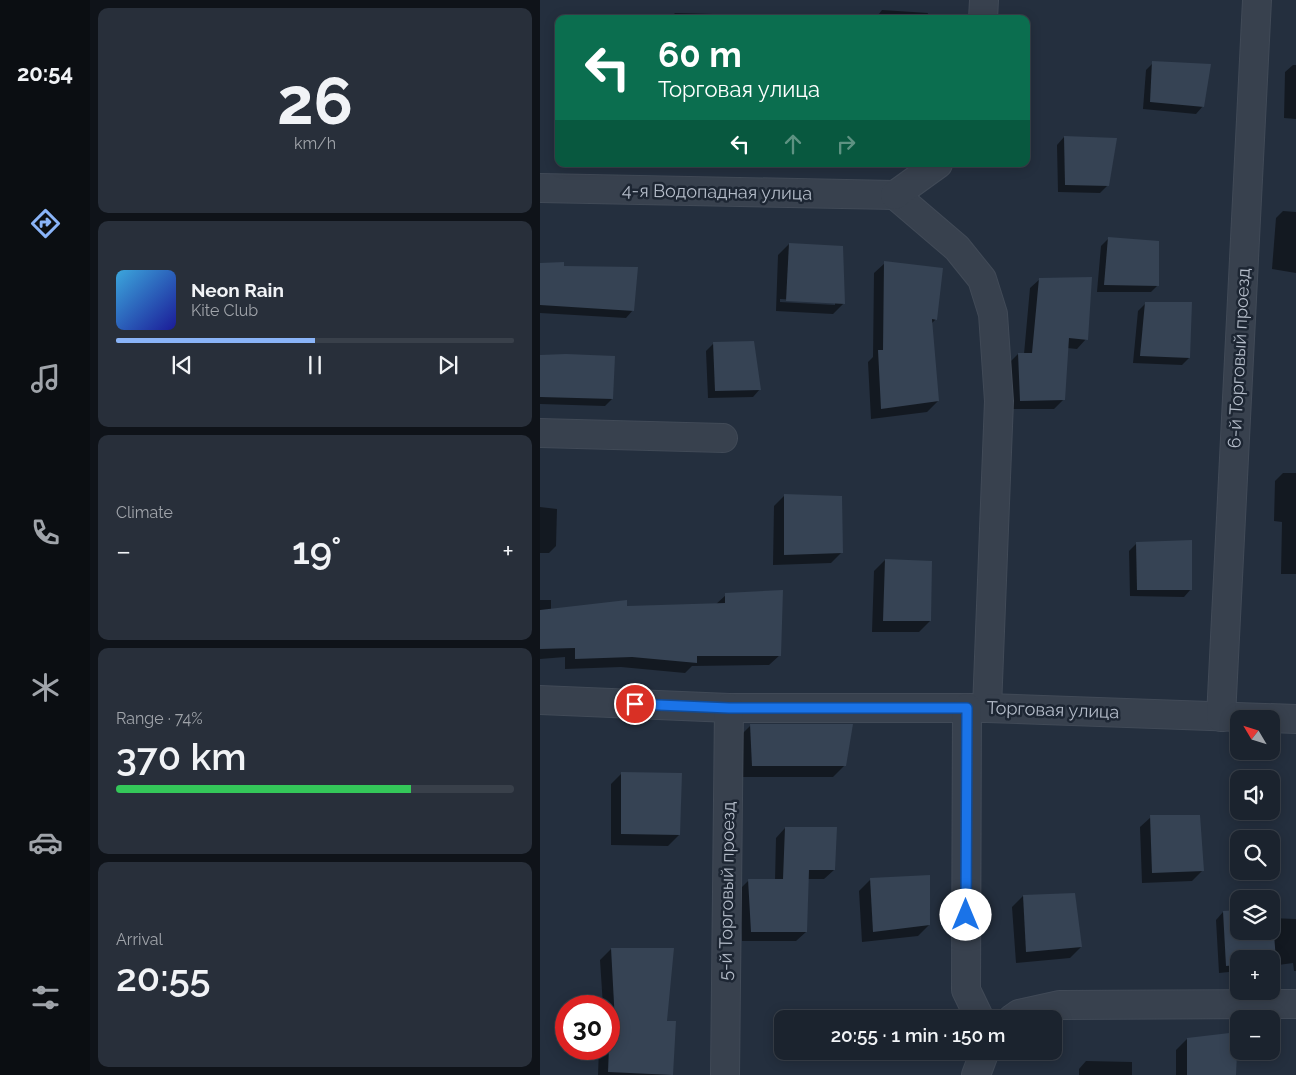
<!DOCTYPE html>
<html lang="en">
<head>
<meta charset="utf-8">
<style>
	body { margin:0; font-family:Raleway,sans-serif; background:#282f3a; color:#f1f3f6; height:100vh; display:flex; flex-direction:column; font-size:19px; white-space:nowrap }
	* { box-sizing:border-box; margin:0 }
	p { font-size:16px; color:#a0a4aa }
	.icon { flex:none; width:28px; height:28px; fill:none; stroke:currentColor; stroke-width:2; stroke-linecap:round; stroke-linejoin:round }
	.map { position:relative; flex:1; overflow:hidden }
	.side { display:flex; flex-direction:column; gap:8px; padding:8px; background:#0f1319; width:450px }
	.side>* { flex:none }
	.guide { position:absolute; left:15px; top:15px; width:475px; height:152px; border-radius:10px; box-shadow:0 2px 12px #0003,0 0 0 1px #39404a; background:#0b6e4f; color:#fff; overflow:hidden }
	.needle { width:32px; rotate:308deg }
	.controls { position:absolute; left:690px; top:710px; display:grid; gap:10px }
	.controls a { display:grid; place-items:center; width:50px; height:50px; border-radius:10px; background:#1b232e; box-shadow:0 2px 12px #0003,0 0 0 1px #39404a; font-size:25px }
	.speed { position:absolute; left:15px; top:995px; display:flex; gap:10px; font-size:25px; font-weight:700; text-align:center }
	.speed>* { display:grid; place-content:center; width:65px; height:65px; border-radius:50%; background:#1b232e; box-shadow:0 2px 12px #0003,0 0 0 1px #39404a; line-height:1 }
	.speed .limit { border:8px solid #d22; background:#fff; color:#111 }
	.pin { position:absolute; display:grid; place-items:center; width:42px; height:42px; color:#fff; margin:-21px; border:2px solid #fff; border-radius:50%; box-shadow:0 1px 5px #0007 }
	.me { position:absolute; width:55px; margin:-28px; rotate:0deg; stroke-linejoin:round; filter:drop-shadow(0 0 4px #0008) }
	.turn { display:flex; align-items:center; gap:18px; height:105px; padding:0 20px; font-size:22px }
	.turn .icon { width:65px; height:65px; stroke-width:2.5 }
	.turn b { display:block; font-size:35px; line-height:42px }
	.lanes { display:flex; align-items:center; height:48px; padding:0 20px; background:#0003; justify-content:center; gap:25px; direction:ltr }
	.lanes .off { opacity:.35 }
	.big { font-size:38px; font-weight:600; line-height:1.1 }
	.side .tile { flex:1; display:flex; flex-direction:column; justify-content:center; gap:8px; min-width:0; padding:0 18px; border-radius:10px; background:#282f3a }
	.side .dial { align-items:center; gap:0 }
	.dial b { font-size:65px; line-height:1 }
	.song { display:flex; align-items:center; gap:15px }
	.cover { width:60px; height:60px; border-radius:8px; background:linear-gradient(135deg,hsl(200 70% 55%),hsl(240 70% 35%)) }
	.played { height:5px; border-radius:2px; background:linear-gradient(90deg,#8ab4f8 50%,#39404a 50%) }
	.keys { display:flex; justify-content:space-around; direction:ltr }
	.heat { display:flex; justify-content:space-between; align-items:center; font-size:28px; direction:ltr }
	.charge { height:8px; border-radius:4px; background:linear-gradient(90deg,#34c759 74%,#39404a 0) }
	.trip { position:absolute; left:234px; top:1010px; width:288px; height:50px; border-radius:10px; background:#1b232e; box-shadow:0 2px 12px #0003,0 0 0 1px #39404a; font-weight:600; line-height:50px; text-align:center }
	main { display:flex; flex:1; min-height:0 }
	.tabs { display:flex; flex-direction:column; width:90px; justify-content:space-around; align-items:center; background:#0b0e12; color:#a0a4aa }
	.tabs .icon { width:35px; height:35px }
	.tabs .on { color:#8ab4f8 }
	.tabs b { font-size:22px; color:#f1f3f6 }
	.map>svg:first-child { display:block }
	.shadow { fill:#0007; fill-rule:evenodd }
	.building { fill:#364354 }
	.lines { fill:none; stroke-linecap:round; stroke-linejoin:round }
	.minor-casing { stroke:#414a57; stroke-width:30 }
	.minor { stroke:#38414e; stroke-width:28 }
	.route-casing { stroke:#114b97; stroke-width:12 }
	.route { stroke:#1a73e8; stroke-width:9 }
	.labels { text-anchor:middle; stroke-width:5; stroke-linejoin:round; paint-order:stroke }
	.street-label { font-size:18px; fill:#b4bcc9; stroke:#1d2633 }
</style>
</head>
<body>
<main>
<nav class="tabs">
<b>20:54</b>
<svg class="icon on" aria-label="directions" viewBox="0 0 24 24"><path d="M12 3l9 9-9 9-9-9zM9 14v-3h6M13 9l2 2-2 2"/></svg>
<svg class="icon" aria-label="music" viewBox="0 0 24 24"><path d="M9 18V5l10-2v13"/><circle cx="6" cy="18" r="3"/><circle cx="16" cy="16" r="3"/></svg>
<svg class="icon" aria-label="phone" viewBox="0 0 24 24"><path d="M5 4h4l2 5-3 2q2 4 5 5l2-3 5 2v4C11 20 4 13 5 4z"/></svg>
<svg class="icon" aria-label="climate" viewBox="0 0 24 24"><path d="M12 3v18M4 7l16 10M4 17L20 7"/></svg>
<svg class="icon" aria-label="car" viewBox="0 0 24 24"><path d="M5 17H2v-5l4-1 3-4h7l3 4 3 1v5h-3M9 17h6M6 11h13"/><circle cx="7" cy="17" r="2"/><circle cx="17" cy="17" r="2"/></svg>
<svg class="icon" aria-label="filters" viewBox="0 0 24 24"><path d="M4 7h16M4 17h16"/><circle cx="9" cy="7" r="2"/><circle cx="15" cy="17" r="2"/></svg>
</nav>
<section class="side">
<div class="tile dial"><b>26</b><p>km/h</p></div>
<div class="tile">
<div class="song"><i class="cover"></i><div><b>Neon Rain</b><p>Kite Club</p></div></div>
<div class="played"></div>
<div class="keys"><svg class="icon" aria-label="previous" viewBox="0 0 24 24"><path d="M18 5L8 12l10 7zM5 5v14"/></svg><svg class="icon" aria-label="pause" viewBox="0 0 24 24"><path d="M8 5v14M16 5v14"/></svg><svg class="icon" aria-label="next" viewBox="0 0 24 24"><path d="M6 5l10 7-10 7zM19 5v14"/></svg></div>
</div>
<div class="tile"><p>Climate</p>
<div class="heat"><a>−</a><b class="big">19°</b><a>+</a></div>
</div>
<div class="tile"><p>Range · 74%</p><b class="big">370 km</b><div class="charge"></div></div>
<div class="tile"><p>Arrival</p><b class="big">20:55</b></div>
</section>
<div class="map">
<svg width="756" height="1075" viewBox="0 0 756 1075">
	<rect width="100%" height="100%" fill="#242f3e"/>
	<g class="shadow">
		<polygon points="342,10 388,13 386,19 335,19"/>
		<polygon points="135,13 173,14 173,19 129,19"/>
		<polygon points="756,61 756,119 744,118 745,72 753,65 756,65"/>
		<polygon points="613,63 663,106 656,114 603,109 606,70"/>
		<polygon points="524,137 568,185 560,193 518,192 517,145"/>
		<polygon points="743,211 756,212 756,273 732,269 736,218"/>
		<polygon points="568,239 618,285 611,292 557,292 561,246"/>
		<path d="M249 244 304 303 293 314 236 311 238 255ZM240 299 295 302V305L240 302Z"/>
		<polygon points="345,263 396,319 391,324 398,401 387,412 331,419 328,362 333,357 334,273"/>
		<polygon points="0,264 23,267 93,310 86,318 0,313"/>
		<polygon points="500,279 546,339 537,349 527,348 523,400 514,409 471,409 469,363 478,354 484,354 490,288"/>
		<polygon points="606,303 649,358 642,365 593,363 598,311"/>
		<polygon points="213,343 220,389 213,397 168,398 166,351 173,344"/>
		<polygon points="0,357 72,399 65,406 0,404"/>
		<polygon points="743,473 756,473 756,574 741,574 742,522 734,521 735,481"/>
		<polygon points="245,495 302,552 291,563 233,565 234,506"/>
		<polygon points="0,507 17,509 16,546 9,553 0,553"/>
		<polygon points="597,543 651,589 644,597 590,596 589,551"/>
		<polygon points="345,560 390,621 379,632 332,632 334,571"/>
		<polygon points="186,595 240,655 229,665 152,666 145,673 81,667 25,669 25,657 0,659 0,600 11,600 11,610 175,605"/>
		<polygon points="211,725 304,766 293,777 202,777 200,736"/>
		<polygon points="82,773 139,835 128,846 71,845 71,784"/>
		<polygon points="611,817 663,870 652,881 602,883 600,827"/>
		<polygon points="245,828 294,870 284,879 268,879 266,932 256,941 202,941 199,890 209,880 235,881 236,838"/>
		<polygon points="330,880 389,925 378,936 322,942 319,891"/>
		<polygon points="483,896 541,947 530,958 476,963 472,907"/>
		<polygon points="683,912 699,931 731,931 731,918 756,919 756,971 754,971 753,963 731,966 731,959 699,959 699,971 679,973 676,920"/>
		<polygon points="71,949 125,1023 135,1023 131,1075 58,1075 59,1049 69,1049 69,1006 63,1006 60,960"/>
		<polygon points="647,1039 695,1075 636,1075 636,1050"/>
		<polygon points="546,1061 592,1062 592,1075 539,1075 539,1069"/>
	</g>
	<g class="building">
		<polygon points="612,61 671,64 664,107 610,102"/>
		<polygon points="524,136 577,138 569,186 525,185"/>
		<polygon points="568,237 619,241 619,286 564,285"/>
		<polygon points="249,243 303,246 305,304 246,301"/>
		<polygon points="344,261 403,268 397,320 392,319 399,401 341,409 338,350 343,350"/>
		<polygon points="24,262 24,266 98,267 94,311 0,305 0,263"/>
		<polygon points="552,277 548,340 529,338 525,400 480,401 478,353 492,353 499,278"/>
		<polygon points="605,302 652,302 650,358 600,356"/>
		<polygon points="214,341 221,390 175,391 173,342"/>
		<polygon points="26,354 75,356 73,399 0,397 0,355"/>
		<polygon points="244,494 302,496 303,553 244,555"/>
		<polygon points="652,540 652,590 597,590 596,542"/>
		<polygon points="345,559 392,561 391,621 343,621"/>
		<polygon points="243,590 241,656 157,656 157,663 92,657 35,659 35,648 0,649 0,610 87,600 87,606 185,603 185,593"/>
		<polygon points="210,724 313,724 306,766 212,766"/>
		<polygon points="81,772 142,773 140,835 81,834"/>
		<polygon points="610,815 660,815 664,871 612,873"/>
		<polygon points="245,827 297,827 295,870 269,870 267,932 211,932 208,879 243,879"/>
		<polygon points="390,875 390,925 333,932 330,878"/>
		<polygon points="535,893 542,947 486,952 483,895"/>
		<polygon points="732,908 736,960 699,959 699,965 686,966 683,911 699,910 699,931 731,931"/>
		<polygon points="71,948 134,948 127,1021 136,1021 133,1075 68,1072 70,1022 75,1022"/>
		<polygon points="698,1032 696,1075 647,1075 647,1038"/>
	</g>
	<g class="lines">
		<defs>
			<g id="minor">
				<polyline points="443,19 444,0"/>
				<polyline points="0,188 355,195"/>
				<polyline points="355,195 417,248 442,279 453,314 459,401 447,708"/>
				<polyline points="355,195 398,164"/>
				<polyline points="0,433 183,438"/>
				<polyline points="0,700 189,708 447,708 756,719"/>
				<polyline points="427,708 426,990 440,1019"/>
				<polyline points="681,717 717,0"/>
				<polyline points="472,1019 479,1014 520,1005 756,1004"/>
				<polyline points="185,1075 189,708"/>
				<polyline points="436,1075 445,1051"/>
			</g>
		</defs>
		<use href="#minor" class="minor-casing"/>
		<use href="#minor" class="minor"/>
	</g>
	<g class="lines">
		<defs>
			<polyline id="route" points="95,704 189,708 427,708 426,915"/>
		</defs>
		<use href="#route" class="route-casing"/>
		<use href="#route" class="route"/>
	</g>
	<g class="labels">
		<g class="street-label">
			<text transform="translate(177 192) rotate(1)" y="6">4-я Водопадная улица</text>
			<text transform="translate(699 358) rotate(-87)" y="6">6-й Торговый проезд</text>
			<text transform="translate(513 710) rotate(2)" y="6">Торговая улица</text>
			<text transform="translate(187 891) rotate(-89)" y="6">5-й Торговый проезд</text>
		</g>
	</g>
</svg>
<div class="controls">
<a><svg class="needle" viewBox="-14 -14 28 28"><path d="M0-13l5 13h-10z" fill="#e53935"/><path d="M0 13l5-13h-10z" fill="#a0a4aa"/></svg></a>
<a><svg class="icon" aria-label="sound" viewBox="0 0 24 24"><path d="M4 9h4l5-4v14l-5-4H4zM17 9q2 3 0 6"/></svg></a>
<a><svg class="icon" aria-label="search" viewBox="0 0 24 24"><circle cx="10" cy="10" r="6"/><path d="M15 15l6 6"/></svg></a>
<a><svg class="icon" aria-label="layers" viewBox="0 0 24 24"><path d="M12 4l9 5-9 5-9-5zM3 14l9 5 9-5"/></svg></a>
<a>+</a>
<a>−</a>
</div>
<div class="speed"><div class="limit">30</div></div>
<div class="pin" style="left:95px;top:704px;background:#d93025"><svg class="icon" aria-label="arrive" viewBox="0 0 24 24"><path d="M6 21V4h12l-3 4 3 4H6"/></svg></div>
<svg class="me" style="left:426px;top:915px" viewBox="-20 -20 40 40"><circle r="19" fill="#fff"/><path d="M0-13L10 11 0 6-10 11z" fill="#1a73e8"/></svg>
<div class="trip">20:55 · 1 min · 150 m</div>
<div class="guide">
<div class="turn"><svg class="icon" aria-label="left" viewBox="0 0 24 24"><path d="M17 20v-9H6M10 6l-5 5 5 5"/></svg><div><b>60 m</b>Торговая улица</div></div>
<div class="lanes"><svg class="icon" aria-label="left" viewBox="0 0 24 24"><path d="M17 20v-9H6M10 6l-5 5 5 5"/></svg><svg class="icon off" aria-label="ahead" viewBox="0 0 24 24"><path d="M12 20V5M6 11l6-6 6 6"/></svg><svg class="icon off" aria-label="right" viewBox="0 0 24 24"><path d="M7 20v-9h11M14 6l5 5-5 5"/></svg></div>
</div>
</div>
</main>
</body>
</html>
